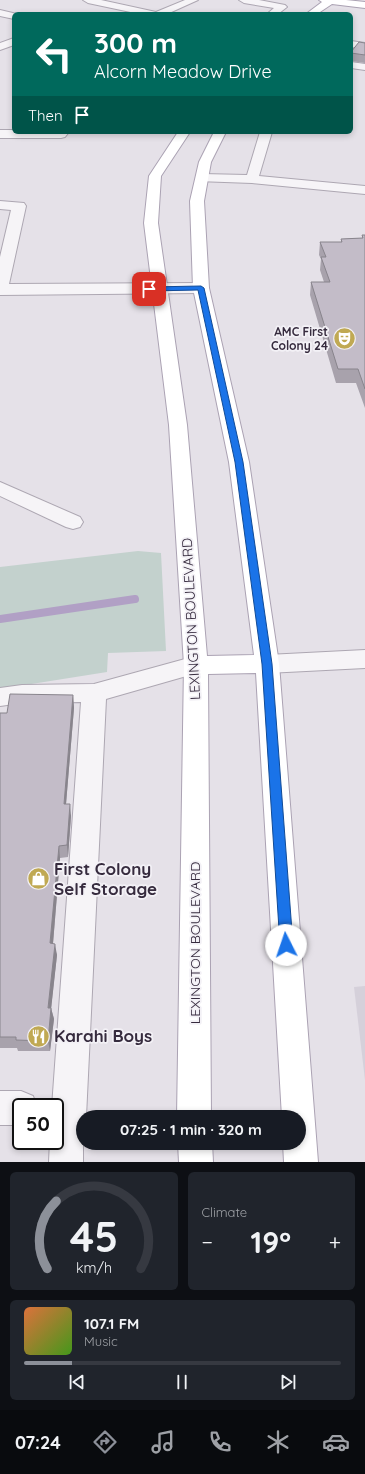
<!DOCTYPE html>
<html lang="en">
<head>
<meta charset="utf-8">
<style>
	body { margin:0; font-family:Quicksand,sans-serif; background:#20242c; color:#f1f3f6; height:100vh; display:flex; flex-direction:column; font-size:15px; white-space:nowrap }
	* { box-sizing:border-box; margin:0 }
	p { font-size:13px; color:#9ea1a6 }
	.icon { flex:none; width:22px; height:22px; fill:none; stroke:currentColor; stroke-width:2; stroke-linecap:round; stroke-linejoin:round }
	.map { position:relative; height:1162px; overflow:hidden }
	.drawer { display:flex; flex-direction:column; gap:10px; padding:10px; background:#0d0f14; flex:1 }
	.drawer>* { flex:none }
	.banner { position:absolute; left:12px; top:12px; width:341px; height:122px; border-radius:6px; box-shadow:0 2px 6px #0003; background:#00695c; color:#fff; overflow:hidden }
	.speed { position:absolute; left:12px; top:1098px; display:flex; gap:8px; font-size:20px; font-weight:700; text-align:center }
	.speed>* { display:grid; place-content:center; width:52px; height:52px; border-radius:50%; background:#171b24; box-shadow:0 2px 6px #0003; line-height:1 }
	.speed .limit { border:2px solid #111; border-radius:6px; background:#fff; color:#111 }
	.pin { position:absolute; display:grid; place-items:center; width:34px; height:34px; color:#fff; margin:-17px; border-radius:8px; box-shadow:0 2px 6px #0006 }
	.me { position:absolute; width:44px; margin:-22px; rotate:356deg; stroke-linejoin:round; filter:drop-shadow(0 0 3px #0008) }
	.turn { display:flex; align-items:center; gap:14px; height:84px; padding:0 16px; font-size:18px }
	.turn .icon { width:52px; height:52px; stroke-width:2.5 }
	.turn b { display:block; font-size:28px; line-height:34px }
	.then { display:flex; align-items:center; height:38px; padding:0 16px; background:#0003; gap:8px; font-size:15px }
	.big { font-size:30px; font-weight:700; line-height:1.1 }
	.drawer .widget { flex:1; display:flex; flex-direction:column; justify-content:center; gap:6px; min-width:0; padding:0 14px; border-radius:6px; background:#20242c }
	.drawer .dial { align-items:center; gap:0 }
	.dial svg { height:104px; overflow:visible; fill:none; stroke:#363941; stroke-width:7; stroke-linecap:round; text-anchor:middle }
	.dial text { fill:#f1f3f6; stroke:none }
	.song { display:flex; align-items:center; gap:12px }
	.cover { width:48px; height:48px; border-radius:6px; background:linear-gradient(135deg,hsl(20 70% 55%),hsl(100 70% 35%)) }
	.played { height:4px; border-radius:2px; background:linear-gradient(90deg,#8c9099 15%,#363941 15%) }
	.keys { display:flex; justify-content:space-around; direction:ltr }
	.heat { display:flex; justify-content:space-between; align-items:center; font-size:22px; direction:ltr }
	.drawer .tiles { flex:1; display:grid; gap:10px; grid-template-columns:1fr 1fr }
	.widget:last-child { grid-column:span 2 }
	.trip { position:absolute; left:76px; top:1110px; width:230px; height:40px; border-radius:20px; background:#171b24; box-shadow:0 2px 6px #0003; font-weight:700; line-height:40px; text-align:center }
	.dock { display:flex; height:64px; justify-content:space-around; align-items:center; background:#090b0e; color:#9ea1a6 }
	.dock .icon { width:28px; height:28px }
	.dock .on { color:#8c9099 }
	.dock b { font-size:18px; color:#f1f3f6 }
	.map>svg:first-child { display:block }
	.built { fill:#d5d0da }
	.green { fill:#c3d1cd }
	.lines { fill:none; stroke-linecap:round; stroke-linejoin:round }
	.stream { stroke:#b1a0c5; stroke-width:8 }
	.minor-casing { stroke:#ada7b2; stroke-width:2 }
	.major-casing { stroke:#aba2b3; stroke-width:2 }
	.minor { fill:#f6f4f7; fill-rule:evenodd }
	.major { fill:#fff; fill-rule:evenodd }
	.wall { fill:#a8a2ac }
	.shaded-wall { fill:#88848c }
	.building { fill:#c3bcc8; stroke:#88848c }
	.route { fill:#1a73e8; stroke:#114b97 }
	.labels { text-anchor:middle; stroke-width:3.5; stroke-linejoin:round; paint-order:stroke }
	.far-poi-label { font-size:12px; font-weight:bold; fill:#362b3e; stroke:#f3f1f6; text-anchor:end }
	.street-label { font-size:14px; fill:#362b3e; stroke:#f3f1f6 }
	.near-poi-label { font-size:17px; font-weight:bold; fill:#362b3e; stroke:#f3f1f6; text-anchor:start }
</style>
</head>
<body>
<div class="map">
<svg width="365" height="1162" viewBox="0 0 365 1162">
	<rect width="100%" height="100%" fill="#e5e1e8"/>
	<polygon class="built" points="365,986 365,1080 354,987"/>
	<polygon class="green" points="138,551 161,553 166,651 108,653 107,672 0,689 0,567"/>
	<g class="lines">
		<polyline class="stream" points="0,619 135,599"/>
		<defs>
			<g id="minor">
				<polygon points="83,0 101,0 156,12 185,0 198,0 167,14 140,14 88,3"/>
				<polygon points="239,0 259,0 285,5 287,7 278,14 267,14 274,8 244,3"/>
				<polygon points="0,10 17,14 14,14 14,19 0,16"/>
				<polygon points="14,38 14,45 0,50 0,43"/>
				<polygon points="351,41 365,43 365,49 351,47"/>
				<polygon points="351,62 365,64 365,70 351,68"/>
				<polygon points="0,130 14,130 14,132 69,132 65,137 61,138 0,138"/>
				<polygon points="260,132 272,132 259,176 365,186 365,194 252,183 197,181 196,178 197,175 202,174 247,175"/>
				<polygon points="0,201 24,203 26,206 9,284 201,283 206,285 209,288 206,291 201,293 0,295 0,257 11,210 0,209"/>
				<polygon points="0,482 80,517 83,522 80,527 73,529 66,527 0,496"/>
				<polygon points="365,650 365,668 267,673 259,670 255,664 259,658 267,655"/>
				<polygon points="196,656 204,659 208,665 204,671 106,699 86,1117 83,1117 83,1162 49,1162 50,1141 55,1141 55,1107 52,1107 81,702 22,703 0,706 0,688 22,685 94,684"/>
				<polygon points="0,1091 21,1091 33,1096 37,1107 21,1107 21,1125 0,1125"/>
			</g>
			<g id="major">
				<polygon points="319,0 346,0 365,2 365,8 332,4 317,14 306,14 322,2"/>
				<polygon points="178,132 190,132 161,176 158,223 187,425 207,656 254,655 229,462 193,288 190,201 199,162 214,132 226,132 211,162 204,201 209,288 249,462 279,664 318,1162 284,1162 283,1143 299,1143 299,1117 282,1117 256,673 208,674 211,1117 177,1117 184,665 169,425 144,223 149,176"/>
				<polygon points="178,1143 212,1143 213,1162 179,1162"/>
			</g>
		</defs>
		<use href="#minor" class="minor-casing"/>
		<use href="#major" class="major-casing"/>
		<use href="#minor" class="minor"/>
		<use href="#major" class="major"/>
	</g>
	<g class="wall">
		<polygon points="365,43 365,63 351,61 351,53"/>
		<polygon points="362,235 365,235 365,408 356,383 336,383 310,295 311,282 324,282 320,270 321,259 319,255 320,242 341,242 341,239 362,238"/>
		<polygon points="73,695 74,708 66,804 71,816 68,857 60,858 53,944 57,955 51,1008 54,1019 50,1051 18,1051 17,1048 0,1048 0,713 7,713"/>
	</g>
	<g class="shaded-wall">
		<polygon points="73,695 74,708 65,816 64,804"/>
		<polygon points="70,804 71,816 68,857 67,845"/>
		<polygon points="59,846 60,858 52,955 50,943"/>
		<polygon points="55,944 57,955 50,1019 48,1008"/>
		<polygon points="51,1008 54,1019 50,1051 48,1041"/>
	</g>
	<g class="building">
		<polygon points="359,42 365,43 365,55 351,53 351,52"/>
		<polygon points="362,235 365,235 365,389 358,369 338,369 311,282 330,282 321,257 326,257 320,242 342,242 341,239 363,238"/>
		<polygon points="10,694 73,695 64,804 70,804 67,845 59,846 50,943 55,944 48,1008 51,1008 48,1041 16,1040 16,1037 0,1037 0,713 7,713"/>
	</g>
	<polygon class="route" points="201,286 204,288 243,462 272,664 293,945 291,949 286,951 282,949 280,945 262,664 235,462 198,290 149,291 145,289 149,287"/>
	<defs>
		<symbol id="theatre-disc" viewBox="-11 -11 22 22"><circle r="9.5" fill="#c0a953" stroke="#f3f1f6"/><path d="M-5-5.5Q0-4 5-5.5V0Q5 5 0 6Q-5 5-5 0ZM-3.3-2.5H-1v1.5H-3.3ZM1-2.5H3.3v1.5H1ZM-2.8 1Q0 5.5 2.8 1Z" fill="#fff"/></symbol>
		<symbol id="shop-disc" viewBox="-11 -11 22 22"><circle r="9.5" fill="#c0a953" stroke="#f3f1f6"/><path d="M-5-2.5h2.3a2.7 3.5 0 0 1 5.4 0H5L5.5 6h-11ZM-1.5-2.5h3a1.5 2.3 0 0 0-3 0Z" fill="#fff"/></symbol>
		<symbol id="restaurant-disc" viewBox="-11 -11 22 22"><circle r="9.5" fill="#c0a953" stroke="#f3f1f6"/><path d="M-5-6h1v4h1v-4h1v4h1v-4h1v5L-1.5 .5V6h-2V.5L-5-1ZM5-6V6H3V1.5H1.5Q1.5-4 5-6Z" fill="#fff"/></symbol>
	</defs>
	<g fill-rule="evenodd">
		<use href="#theatre-disc" x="332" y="326" width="25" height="25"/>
		<use href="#shop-disc" x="26" y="866" width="25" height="25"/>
		<use href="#restaurant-disc" x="26" y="1024" width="25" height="25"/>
	</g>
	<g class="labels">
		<g class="far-poi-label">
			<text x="328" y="336">AMC First<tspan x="328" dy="14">Colony 24</tspan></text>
		</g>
		<g class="street-label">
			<text transform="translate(191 619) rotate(-93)" y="5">LEXINGTON BOULEVARD</text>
			<text transform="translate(195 943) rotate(-90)" y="5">LEXINGTON BOULEVARD</text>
		</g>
		<g class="near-poi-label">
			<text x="54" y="875">First Colony<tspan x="54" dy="20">Self Storage</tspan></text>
			<text x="54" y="1042">Karahi Boys</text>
		</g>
	</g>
</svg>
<div class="speed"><div class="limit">50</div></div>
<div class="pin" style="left:149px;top:289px;background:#d93025"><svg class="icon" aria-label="arrive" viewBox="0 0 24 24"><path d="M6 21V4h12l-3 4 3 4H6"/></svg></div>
<svg class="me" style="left:286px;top:945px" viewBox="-20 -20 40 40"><circle r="19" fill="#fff"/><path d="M0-13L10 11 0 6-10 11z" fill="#1a73e8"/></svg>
<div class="trip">07:25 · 1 min · 320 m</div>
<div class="banner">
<div class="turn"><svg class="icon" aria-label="left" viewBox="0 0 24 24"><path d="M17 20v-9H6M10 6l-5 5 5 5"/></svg><div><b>300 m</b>Alcorn Meadow Drive</div></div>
<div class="then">Then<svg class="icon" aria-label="arrive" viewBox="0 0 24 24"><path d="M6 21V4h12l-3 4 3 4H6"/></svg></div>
</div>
</div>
<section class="drawer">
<div class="tiles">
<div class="widget dial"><svg viewBox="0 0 100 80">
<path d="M14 69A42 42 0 1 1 86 69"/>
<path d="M14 69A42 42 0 0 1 21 17" stroke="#8c9099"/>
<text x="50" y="56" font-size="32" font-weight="700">45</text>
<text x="50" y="72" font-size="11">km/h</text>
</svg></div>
<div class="widget"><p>Climate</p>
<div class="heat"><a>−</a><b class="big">19°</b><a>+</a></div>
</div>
<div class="widget">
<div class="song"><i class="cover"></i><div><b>107.1 FM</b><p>Music</p></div></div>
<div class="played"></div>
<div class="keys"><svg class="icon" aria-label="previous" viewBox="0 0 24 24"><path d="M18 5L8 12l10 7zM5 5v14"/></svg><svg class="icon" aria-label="pause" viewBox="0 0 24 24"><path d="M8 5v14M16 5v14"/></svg><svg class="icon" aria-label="next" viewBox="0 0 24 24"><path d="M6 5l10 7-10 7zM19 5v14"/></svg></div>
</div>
</div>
</section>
<nav class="dock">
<b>07:24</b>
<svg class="icon on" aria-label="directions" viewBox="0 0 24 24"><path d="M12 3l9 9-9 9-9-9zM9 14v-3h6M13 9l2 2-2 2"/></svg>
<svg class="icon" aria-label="music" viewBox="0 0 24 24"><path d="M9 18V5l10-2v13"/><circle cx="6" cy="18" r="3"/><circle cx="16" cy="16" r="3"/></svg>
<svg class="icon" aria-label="phone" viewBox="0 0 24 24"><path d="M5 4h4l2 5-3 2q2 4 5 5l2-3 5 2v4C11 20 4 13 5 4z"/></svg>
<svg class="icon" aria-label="climate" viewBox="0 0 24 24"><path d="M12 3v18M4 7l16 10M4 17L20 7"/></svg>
<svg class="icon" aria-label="car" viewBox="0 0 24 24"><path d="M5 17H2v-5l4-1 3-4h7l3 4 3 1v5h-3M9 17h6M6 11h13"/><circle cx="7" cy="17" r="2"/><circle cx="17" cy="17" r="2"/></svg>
</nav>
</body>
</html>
